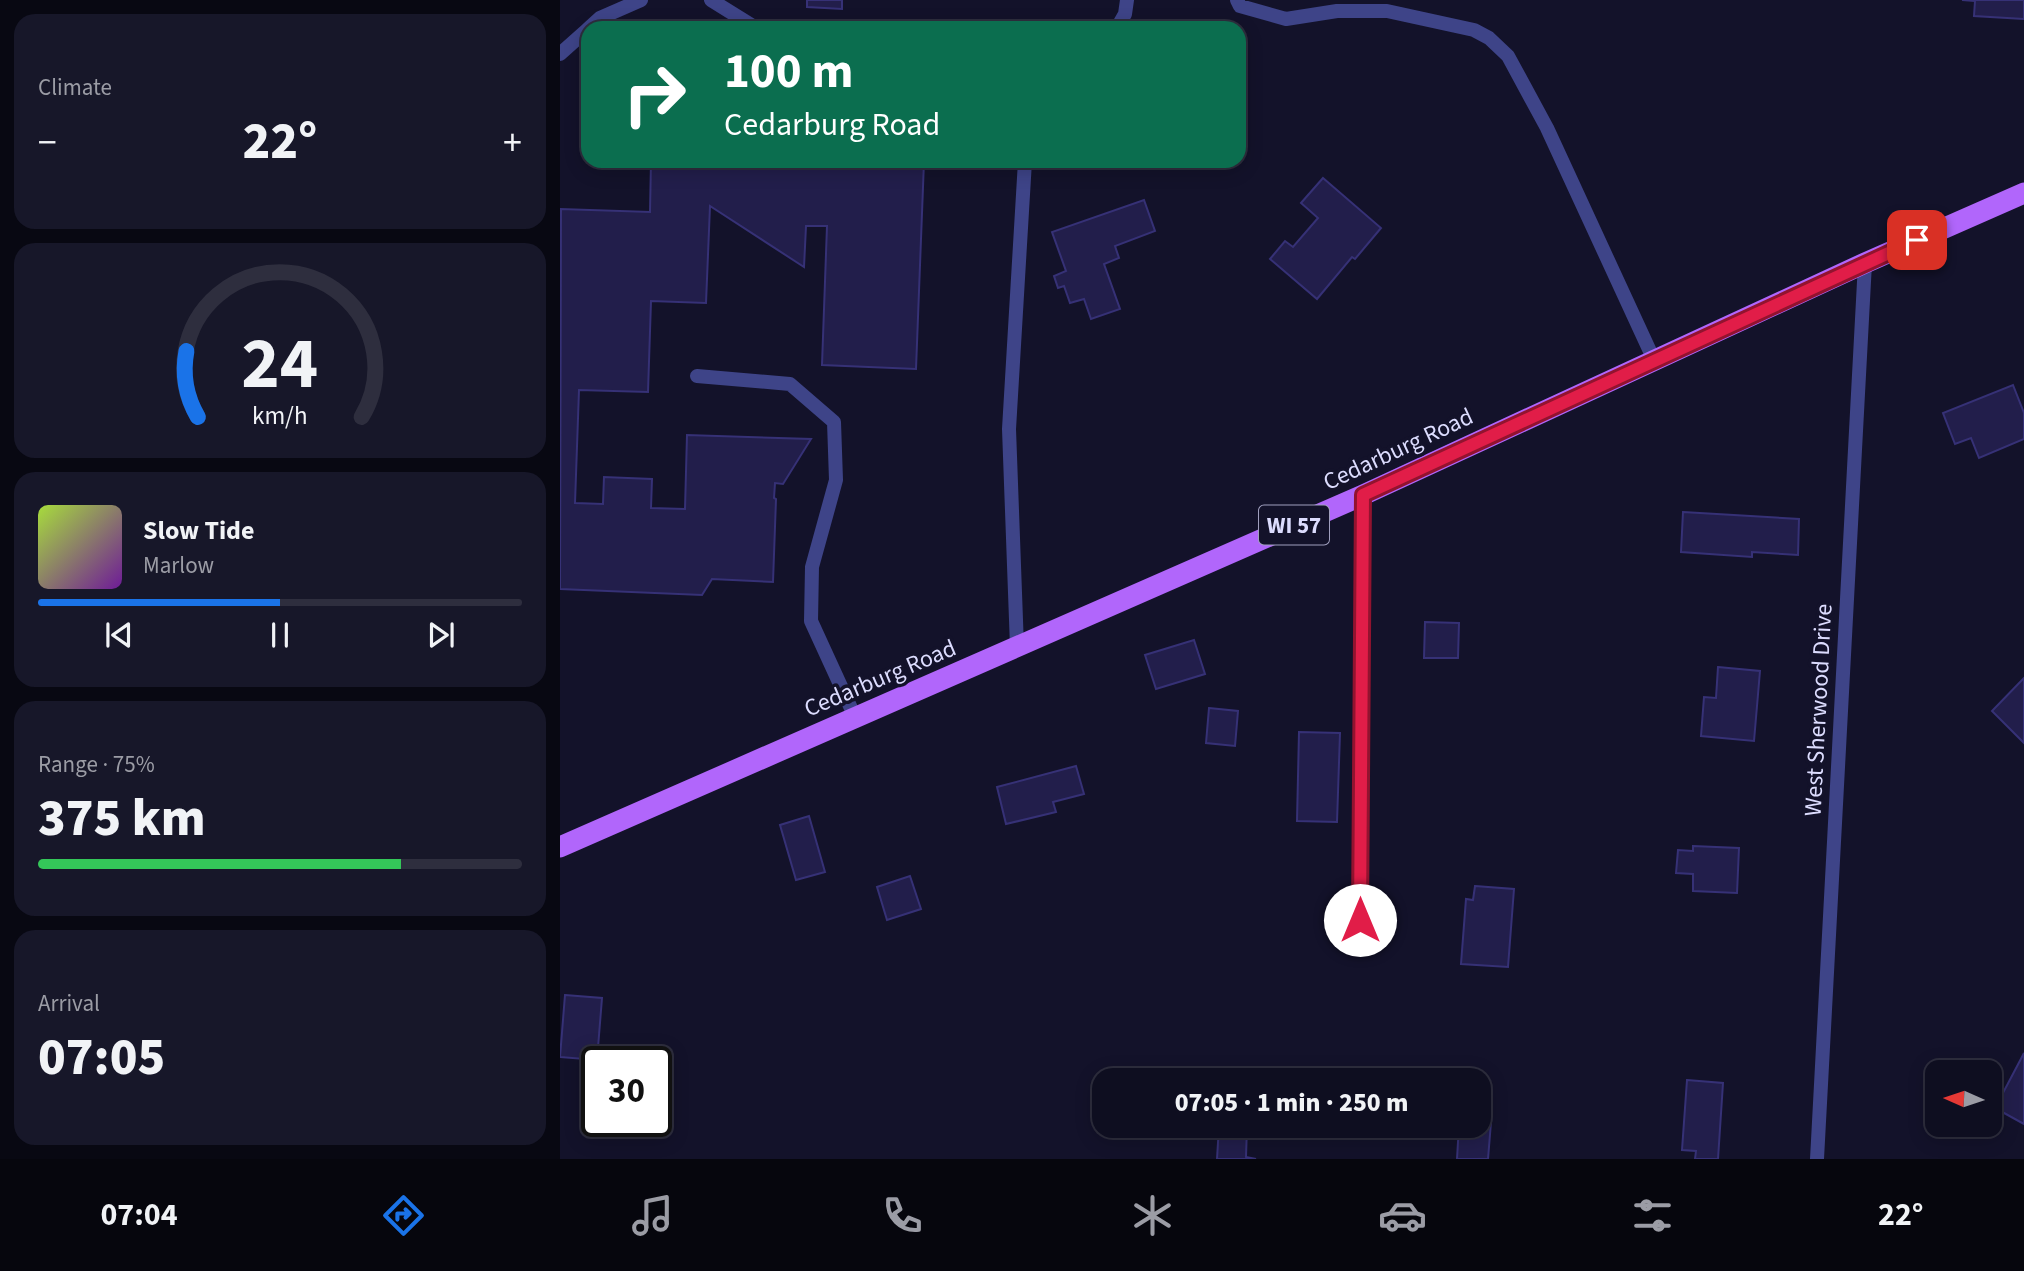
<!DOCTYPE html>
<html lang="en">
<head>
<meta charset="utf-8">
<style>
	body { margin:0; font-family:"Source Sans 3",sans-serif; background:#171729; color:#f1f3f6; height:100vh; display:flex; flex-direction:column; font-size:26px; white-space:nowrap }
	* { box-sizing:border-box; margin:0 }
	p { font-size:23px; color:#9b9ca5 }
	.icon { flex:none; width:38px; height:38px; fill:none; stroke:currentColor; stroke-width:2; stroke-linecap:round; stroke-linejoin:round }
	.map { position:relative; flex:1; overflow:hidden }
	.side { display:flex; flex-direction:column; gap:14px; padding:14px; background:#080812; width:560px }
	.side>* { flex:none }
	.guide { position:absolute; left:21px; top:21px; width:665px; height:147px; border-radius:21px; box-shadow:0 4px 18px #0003,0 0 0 2px #2e2e3e; background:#0b6e4f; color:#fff; overflow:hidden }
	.needle { width:46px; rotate:273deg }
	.tools { position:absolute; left:1365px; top:1060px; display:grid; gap:14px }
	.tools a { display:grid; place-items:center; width:77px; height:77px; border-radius:14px; background:#0e0e20; box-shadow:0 4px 18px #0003,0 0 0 2px #2e2e3e; font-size:35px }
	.speed { position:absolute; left:21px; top:1046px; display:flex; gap:14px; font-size:35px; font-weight:700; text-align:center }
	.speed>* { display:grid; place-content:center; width:91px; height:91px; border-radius:50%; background:#0e0e20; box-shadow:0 4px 18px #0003,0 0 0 2px #2e2e3e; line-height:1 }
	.speed .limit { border:4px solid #111; border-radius:10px; background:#fff; color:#111 }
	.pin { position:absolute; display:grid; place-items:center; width:60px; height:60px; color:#fff; margin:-30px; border-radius:14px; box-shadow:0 4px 10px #0006 }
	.me { position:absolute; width:77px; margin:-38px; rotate:0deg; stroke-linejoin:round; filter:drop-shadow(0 0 5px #0008) }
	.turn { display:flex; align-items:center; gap:24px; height:147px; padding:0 28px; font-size:32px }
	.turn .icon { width:91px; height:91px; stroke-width:2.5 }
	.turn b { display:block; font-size:49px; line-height:60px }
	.big { font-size:52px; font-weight:800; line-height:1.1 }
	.side .card { flex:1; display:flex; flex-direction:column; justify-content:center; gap:10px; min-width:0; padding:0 24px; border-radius:21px; background:#171729 }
	.side .dial { align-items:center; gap:0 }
	.dial svg { height:182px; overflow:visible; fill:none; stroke:#2e2e3e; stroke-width:7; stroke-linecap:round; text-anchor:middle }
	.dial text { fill:#f1f3f6; stroke:none }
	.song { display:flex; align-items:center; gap:21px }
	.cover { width:84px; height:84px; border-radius:10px; background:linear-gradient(135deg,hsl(80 70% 55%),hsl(280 70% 35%)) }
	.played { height:7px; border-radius:4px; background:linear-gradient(90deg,#1a73e8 50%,#2e2e3e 50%) }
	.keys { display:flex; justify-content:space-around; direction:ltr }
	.heat { display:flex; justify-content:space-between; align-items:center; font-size:38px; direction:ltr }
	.charge { height:10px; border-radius:5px; background:linear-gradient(90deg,#34c759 75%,#2e2e3e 0) }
	.trip { position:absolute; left:532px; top:1068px; width:399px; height:70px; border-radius:21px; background:#0e0e20; box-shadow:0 4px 18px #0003,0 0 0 2px #2e2e3e; font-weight:800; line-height:70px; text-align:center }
	.dock { display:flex; height:112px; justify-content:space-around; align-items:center; background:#06060d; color:#9b9ca5 }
	.dock .icon { width:49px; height:49px }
	.dock .active { color:#1a73e8 }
	.dock b { font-size:32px; color:#f1f3f6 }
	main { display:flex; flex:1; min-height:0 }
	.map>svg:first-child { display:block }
	.building { fill:#221e4b; stroke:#363176; stroke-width:2 }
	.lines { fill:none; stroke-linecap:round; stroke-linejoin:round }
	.lane { stroke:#3e4488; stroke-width:14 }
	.street { stroke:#3e4488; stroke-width:14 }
	.primary { stroke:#b166fb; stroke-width:21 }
	.route-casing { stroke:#92132f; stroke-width:18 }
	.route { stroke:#e11d48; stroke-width:12 }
	.labels { text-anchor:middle; stroke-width:7; stroke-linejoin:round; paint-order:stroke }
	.shield { fill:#13122a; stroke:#a09fbe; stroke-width:2 }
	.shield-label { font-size:23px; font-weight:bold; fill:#dcdcfe }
	.street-label { font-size:24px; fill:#dcdcfe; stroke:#13122a }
</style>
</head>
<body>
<main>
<section class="side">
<div class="card"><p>Climate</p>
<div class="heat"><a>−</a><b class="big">22°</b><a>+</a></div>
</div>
<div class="card dial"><svg viewBox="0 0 100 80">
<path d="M14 69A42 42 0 1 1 86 69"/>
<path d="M14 69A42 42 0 0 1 9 40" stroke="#1a73e8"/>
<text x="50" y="56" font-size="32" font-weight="700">24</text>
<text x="50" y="72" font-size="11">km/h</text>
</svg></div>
<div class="card">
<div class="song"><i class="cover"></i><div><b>Slow Tide</b><p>Marlow</p></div></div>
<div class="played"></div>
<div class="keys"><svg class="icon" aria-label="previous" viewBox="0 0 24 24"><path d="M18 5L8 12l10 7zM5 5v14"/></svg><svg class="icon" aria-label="pause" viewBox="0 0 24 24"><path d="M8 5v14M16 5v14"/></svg><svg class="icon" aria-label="next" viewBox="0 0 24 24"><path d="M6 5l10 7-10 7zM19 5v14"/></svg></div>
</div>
<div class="card"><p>Range · 75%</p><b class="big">375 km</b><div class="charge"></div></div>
<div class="card"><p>Arrival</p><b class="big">07:05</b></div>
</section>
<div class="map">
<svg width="1464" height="1159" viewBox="0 0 1464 1159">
	<rect width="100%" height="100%" fill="#13122a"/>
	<g class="building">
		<polygon points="247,0 282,0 282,9 247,7"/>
		<polygon points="1402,0 1464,0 1464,19 1414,16 1415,1"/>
		<polygon points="91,161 364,161 356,369 262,365 267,226 246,226 244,267 150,206 146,303 91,301 88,392 19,390 15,503 43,504 44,477 92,479 91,508 125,509 127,435 251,439 223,484 215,483 214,498 216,499 213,582 152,579 142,595 0,589 1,209 90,212"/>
		<polygon points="763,178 821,228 795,259 792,257 757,299 710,259 725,241 733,247 758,218 741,203"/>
		<polygon points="584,200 595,231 555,246 559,258 544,264 560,309 531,319 524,299 510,303 504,286 498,288 494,276 506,271 492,232"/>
		<polygon points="1453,385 1464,413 1464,439 1419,458 1411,438 1395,444 1383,413"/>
		<polygon points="1123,512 1239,519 1238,555 1192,552 1192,557 1121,552"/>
		<polygon points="865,622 899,623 898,658 864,658"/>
		<polygon points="634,640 645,674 596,689 585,655"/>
		<polygon points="1158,667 1200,671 1194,741 1141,736 1144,697 1156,698"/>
		<polygon points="1464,678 1464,743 1432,711"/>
		<polygon points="649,708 678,711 675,746 646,743"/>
		<polygon points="739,732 780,733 777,822 737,821"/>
		<polygon points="516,766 524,794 493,802 496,812 446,824 437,787"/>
		<polygon points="249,816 265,872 236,880 220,825"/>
		<polygon points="1133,846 1179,848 1177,893 1133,891 1133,874 1116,873 1118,850 1133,851"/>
		<polygon points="350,876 361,909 327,920 317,887"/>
		<polygon points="915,886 954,889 948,967 901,964 906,899 913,900"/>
		<polygon points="5,995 42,998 37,1060 0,1057"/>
		<polygon points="1464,1053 1464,1124 1435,1108"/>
		<polygon points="1127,1080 1163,1083 1158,1159 1135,1159 1136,1151 1122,1150"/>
		<polygon points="919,1109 932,1110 928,1159 897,1159 899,1125 919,1125"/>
		<polygon points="659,1126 687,1127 686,1157 696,1159 657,1159"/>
	</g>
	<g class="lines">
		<g class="lane">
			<polyline points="151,0 196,28"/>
			<polyline points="677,0 680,6 726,19 777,11 827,11 914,30 929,38 948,56 987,128 1094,360"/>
			<polyline points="29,28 40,18 81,0"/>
			<polyline points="557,28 565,14 567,0"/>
			<polyline points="0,54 28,29"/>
			<polyline points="137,376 230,384 274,422 276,480 252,567 251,621 295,717"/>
			<polyline points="457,647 449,429 465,161"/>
		</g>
		<g class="street">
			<polyline points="800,947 803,495"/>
			<polyline points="1257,1159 1305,263"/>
		</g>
		<polyline class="primary" points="0,847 803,495 1305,263 1464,193"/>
	</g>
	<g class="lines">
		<defs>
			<polyline id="route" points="800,920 803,495 1357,240"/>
		</defs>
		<use href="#route" class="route-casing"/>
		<use href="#route" class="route"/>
	</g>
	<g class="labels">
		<rect class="shield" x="699" y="505.5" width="70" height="39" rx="5"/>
		<g class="shield-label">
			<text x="734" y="533">WI 57</text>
		</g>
		<g class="street-label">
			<text transform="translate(838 449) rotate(-25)" y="8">Cedarburg Road</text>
			<text transform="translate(320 678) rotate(-23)" y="8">Cedarburg Road</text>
			<text transform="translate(1258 710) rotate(-87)" y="8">West Sherwood Drive</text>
		</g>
	</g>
</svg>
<div class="tools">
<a><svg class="needle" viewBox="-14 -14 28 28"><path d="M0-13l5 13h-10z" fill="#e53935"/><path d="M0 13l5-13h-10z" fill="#9b9ca5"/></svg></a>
</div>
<div class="speed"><div class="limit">30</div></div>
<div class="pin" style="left:1357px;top:240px;background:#d93025"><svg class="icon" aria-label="arrive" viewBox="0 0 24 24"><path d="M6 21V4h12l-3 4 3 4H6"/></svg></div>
<svg class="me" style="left:800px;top:920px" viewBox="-20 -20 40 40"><circle r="19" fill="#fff"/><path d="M0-13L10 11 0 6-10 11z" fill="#e11d48"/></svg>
<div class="trip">07:05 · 1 min · 250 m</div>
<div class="guide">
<div class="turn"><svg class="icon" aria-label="right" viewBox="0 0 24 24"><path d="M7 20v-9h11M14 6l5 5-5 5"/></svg><div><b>100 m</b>Cedarburg Road</div></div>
</div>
</div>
</main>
<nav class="dock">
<b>07:04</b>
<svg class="icon active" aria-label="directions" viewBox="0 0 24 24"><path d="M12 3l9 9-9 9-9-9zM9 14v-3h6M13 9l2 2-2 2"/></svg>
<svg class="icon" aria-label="music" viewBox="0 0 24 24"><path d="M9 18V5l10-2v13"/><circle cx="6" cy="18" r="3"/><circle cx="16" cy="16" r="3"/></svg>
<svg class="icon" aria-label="phone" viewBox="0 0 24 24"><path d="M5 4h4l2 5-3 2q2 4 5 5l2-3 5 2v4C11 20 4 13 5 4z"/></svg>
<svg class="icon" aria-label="climate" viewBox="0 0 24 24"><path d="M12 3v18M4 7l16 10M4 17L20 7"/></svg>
<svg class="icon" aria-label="car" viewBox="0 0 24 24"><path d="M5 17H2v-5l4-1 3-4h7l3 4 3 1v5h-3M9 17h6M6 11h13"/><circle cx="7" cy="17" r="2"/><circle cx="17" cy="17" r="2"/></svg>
<svg class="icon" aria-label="filters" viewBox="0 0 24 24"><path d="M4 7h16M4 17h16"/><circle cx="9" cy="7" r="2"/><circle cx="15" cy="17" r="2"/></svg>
<b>22°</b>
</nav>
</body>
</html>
